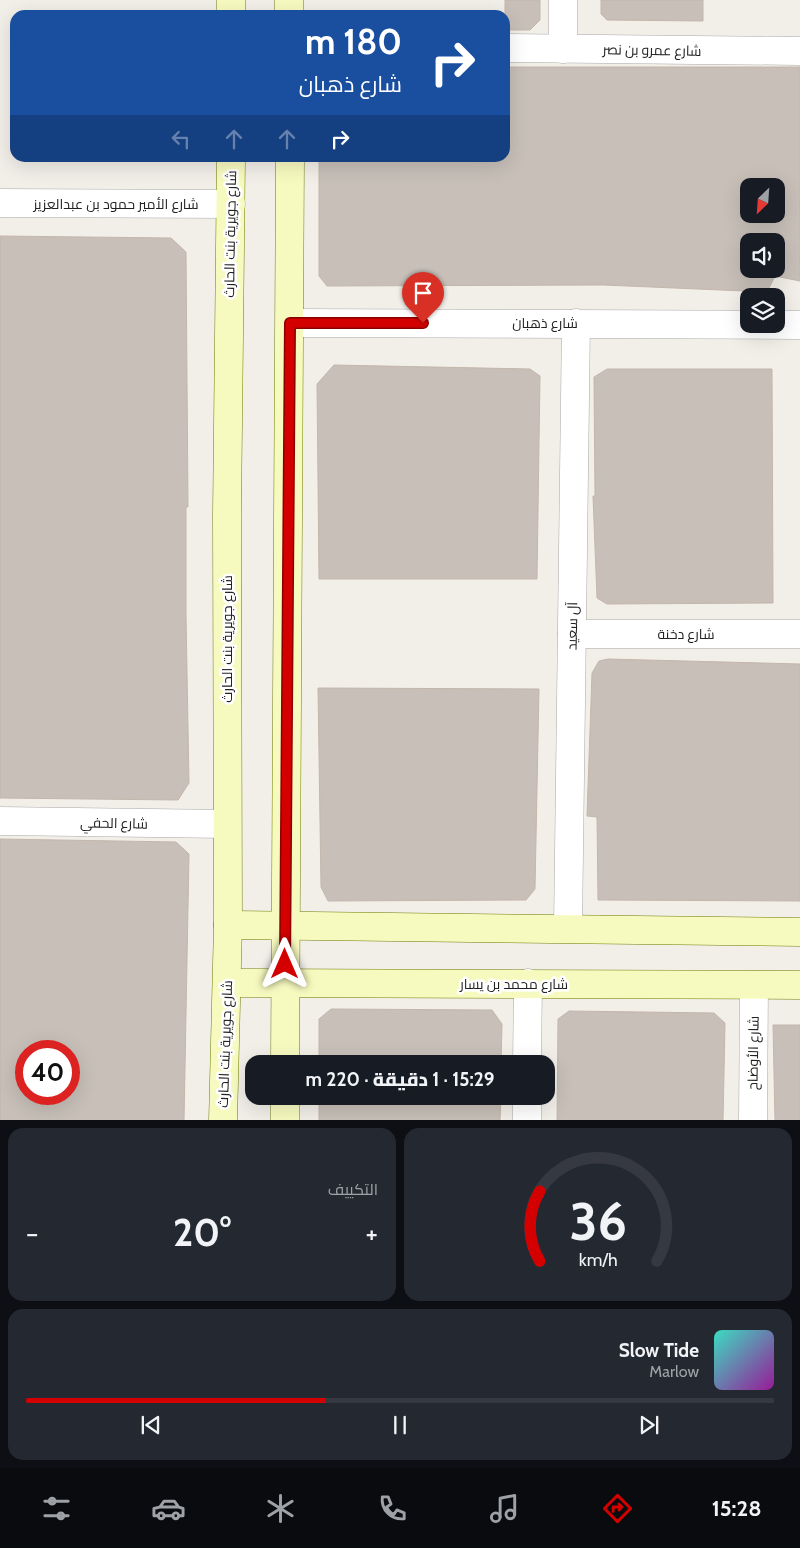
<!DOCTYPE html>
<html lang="ar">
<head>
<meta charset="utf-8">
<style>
	body { margin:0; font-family:Cabin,Cairo,sans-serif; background:#242831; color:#f1f3f6; direction:rtl; height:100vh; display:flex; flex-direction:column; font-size:19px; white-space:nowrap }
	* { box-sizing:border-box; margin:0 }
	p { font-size:16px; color:#9ea1a6 }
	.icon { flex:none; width:28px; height:28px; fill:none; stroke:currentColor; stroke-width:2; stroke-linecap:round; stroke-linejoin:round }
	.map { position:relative; height:1120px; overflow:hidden; direction:ltr }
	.details { display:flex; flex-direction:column; gap:8px; padding:8px; background:#0d0f14; flex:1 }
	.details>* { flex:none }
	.top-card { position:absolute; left:10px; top:10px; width:500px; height:152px; border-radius:15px; box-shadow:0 5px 20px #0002; direction:rtl; background:#1a4fa0; color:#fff; overflow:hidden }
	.needle { width:32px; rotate:205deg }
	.controls { position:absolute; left:740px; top:178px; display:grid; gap:10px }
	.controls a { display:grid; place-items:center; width:45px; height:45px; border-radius:10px; background:#171b24; box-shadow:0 5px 20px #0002; font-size:25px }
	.speed { position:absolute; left:15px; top:1040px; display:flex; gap:10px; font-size:25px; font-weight:700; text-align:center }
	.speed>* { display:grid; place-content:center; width:65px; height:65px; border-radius:50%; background:#171b24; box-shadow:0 5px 20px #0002; line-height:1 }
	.speed .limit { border:8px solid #d22; background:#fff; color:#111 }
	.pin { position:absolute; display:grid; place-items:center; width:42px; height:42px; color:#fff; margin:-51px -21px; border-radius:50% 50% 50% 0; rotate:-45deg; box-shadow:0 0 5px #0007 }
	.pin .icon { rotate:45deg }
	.me { position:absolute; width:55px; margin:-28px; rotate:0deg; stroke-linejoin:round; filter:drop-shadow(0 0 4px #0008) }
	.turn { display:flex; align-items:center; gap:18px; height:105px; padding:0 25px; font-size:22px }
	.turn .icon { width:65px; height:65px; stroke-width:2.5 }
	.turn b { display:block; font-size:35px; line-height:42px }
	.lanes { display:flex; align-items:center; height:48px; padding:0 25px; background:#0003; justify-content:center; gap:25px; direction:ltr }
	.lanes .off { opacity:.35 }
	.big { font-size:38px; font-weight:800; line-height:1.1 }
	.details .tile { flex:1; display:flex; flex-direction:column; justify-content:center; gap:8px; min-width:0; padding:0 18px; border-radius:15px; background:#242831 }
	.details .dial { align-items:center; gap:0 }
	.dial svg { height:130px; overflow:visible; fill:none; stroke:#363941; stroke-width:7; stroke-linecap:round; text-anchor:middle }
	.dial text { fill:#f1f3f6; stroke:none }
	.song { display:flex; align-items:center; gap:15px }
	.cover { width:60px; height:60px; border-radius:8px; background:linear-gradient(135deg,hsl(170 70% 55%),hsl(300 70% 35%)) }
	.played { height:5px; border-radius:2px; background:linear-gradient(90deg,#d40000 40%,#363941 40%) }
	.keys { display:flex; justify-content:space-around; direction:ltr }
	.heat { display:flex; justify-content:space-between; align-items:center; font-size:28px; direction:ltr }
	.details .tiles { flex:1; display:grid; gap:8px; grid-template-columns:1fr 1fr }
	.tile:last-child { grid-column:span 2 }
	.trip { position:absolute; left:245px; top:1055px; width:310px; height:50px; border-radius:15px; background:#171b24; box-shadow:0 5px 20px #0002; font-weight:800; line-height:50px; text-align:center; direction:rtl }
	.dock { display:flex; height:80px; justify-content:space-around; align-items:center; background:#090b0e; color:#9ea1a6 }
	.dock .icon { width:35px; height:35px }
	.dock .selected { color:#d40000 }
	.dock b { font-size:22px; color:#f1f3f6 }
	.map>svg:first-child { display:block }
	.building { fill:#c7bfb8; stroke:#c4b6ab; fill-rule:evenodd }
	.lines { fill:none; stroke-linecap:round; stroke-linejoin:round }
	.street-casing { stroke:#a9a9a9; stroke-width:29 }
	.secondary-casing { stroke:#707d05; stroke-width:29 }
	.street { stroke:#fff; stroke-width:28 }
	.secondary { stroke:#f7fabf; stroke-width:28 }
	.route-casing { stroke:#8a0000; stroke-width:12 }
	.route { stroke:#d40000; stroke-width:9 }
	.labels { text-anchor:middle; stroke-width:5; stroke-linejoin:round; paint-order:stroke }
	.street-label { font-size:14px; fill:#222; stroke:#fff }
</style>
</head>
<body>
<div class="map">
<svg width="800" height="1121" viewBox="0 0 800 1121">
	<rect width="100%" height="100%" fill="#f2efe9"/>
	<g class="building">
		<polygon points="505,0 540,0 540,20 530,30 505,30"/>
		<polygon points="601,0 703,0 703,21 607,20 601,14"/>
		<path d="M505 67H800V281L775 276 767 292 604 285 327 286 319 276V158H505ZM749 186H776V214H749ZM749 241H776V269H749Z"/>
		<polygon points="0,236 171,238 186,252 188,507 186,507 186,615 189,783 178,800 0,798"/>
		<polygon points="334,365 530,369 540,376 537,579 319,579 317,384"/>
		<polygon points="607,369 772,369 773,603 607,604 597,598 593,496 595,496 594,377"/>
		<polygon points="608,659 800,664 800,901 598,900 597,817 587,816 592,673 599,661"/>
		<polygon points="318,688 539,689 535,889 526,900 328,901 321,887"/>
		<path d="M0 839 176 842 189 854 184 1121H0ZM26 1051H69V1094H26Z"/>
		<polygon points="331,1009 492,1010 502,1024 501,1064 319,1064 319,1019"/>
		<polygon points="569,1011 714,1013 725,1023 723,1121 557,1121 558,1019"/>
		<polygon points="773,1025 800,1025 800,1121 775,1121"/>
		<polygon points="319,1096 501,1096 500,1121 319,1121"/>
	</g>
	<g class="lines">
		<defs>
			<g id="street">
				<polyline points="505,48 800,51"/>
				<polyline points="563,49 563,0"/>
				<polyline points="0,203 231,204"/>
				<polyline points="290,323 800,325"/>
				<polyline points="572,634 800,634"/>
				<polyline points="0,821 227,824"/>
				<polyline points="568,928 576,323"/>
				<polyline points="527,1064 528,983"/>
				<polyline points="527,1121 527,1096"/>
				<polyline points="753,1121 754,985"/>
			</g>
			<g id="secondary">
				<polyline points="231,15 231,0"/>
				<polyline points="289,15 289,0"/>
				<polyline points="228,925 800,932"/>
				<polyline points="227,983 800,985"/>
				<polyline points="285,1064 290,158"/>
				<polyline points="285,1096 285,1121"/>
				<polyline points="223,1121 228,925 227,514 231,158"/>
			</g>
		</defs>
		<use href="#street" class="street-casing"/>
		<use href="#secondary" class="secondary-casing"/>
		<use href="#street" class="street"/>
		<use href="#secondary" class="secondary"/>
	</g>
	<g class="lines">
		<defs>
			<polyline id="route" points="285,964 290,323 423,323"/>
		</defs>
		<use href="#route" class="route-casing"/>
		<use href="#route" class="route"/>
	</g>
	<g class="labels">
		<g class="street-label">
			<text transform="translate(652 50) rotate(1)" y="5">شارع عمرو بن نصر</text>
			<text x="116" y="209">شارع الأمير حمود بن عبدالعزيز</text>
			<text transform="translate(230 234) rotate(-89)" y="5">شارع جويرية بنت الحارث</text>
			<text x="545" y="328">شارع ذهبان</text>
			<text transform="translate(572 626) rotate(-89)" y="5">آل سعيد</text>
			<text x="686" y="639">شارع دخنة</text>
			<text transform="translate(227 639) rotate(-90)" y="5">شارع جويرية بنت الحارث</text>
			<text transform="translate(114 823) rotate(1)" y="5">شارع الحفي</text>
			<text x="514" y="989">شارع محمد بن يسار</text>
			<text transform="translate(225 1044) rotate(-88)" y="5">شارع جويرية بنت الحارث</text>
			<text transform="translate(753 1053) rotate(-89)" y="5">شارع الأوضاح</text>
		</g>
	</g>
</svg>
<div class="controls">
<a><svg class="needle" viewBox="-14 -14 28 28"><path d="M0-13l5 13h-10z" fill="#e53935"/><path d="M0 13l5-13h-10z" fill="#9ea1a6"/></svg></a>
<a><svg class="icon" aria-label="sound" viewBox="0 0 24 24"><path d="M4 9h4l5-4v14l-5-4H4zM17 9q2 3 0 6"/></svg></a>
<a><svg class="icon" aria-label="layers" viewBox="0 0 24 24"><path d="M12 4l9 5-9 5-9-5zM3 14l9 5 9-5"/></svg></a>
</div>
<div class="speed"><div class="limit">40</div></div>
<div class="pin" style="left:423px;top:323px;background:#d93025"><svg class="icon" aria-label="arrive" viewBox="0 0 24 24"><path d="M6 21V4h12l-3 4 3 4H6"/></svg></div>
<svg class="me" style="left:285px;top:964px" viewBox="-20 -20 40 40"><path d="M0-17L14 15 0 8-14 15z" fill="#d40000" stroke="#fff" stroke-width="4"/></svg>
<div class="trip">15:29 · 1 دقيقة · 220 m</div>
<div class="top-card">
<div class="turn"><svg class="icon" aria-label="right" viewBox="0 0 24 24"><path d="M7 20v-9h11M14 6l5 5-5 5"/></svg><div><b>180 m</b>شارع ذهبان</div></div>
<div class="lanes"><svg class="icon off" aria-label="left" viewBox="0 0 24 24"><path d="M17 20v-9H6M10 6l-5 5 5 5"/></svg><svg class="icon off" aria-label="ahead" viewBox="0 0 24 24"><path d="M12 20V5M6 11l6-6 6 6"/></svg><svg class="icon off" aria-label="ahead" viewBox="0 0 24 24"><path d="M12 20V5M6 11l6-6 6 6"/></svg><svg class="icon" aria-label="right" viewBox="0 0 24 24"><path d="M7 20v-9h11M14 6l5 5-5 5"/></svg></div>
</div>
</div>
<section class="details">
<div class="tiles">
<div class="tile dial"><svg viewBox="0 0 100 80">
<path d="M14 69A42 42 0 1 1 86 69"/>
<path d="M14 69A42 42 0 0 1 14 26" stroke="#d40000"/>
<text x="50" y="56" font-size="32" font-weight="700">36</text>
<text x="50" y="72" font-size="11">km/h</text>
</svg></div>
<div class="tile"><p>التكييف</p>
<div class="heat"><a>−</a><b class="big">20°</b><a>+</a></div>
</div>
<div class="tile">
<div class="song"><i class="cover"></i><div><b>Slow Tide</b><p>Marlow</p></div></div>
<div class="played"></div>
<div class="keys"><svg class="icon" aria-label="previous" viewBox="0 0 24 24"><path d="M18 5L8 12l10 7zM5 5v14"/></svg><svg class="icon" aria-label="pause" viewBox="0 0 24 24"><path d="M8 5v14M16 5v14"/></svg><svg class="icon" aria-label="next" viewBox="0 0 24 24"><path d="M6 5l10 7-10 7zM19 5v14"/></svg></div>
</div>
</div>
</section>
<nav class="dock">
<b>15:28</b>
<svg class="icon selected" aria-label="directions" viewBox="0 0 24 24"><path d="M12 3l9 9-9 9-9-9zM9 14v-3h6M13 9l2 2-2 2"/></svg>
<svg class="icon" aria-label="music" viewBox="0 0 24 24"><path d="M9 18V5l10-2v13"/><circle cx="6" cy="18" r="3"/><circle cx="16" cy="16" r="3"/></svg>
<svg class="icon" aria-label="phone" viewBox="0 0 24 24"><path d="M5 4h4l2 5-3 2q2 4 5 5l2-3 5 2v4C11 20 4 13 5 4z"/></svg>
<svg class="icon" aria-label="climate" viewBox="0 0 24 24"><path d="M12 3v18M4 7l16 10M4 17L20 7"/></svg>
<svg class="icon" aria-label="car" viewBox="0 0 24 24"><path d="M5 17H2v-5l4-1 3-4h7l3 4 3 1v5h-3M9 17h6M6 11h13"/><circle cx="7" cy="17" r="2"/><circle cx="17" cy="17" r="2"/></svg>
<svg class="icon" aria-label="filters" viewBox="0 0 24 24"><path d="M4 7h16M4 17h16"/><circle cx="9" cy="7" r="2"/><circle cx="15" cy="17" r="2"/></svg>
</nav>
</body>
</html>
